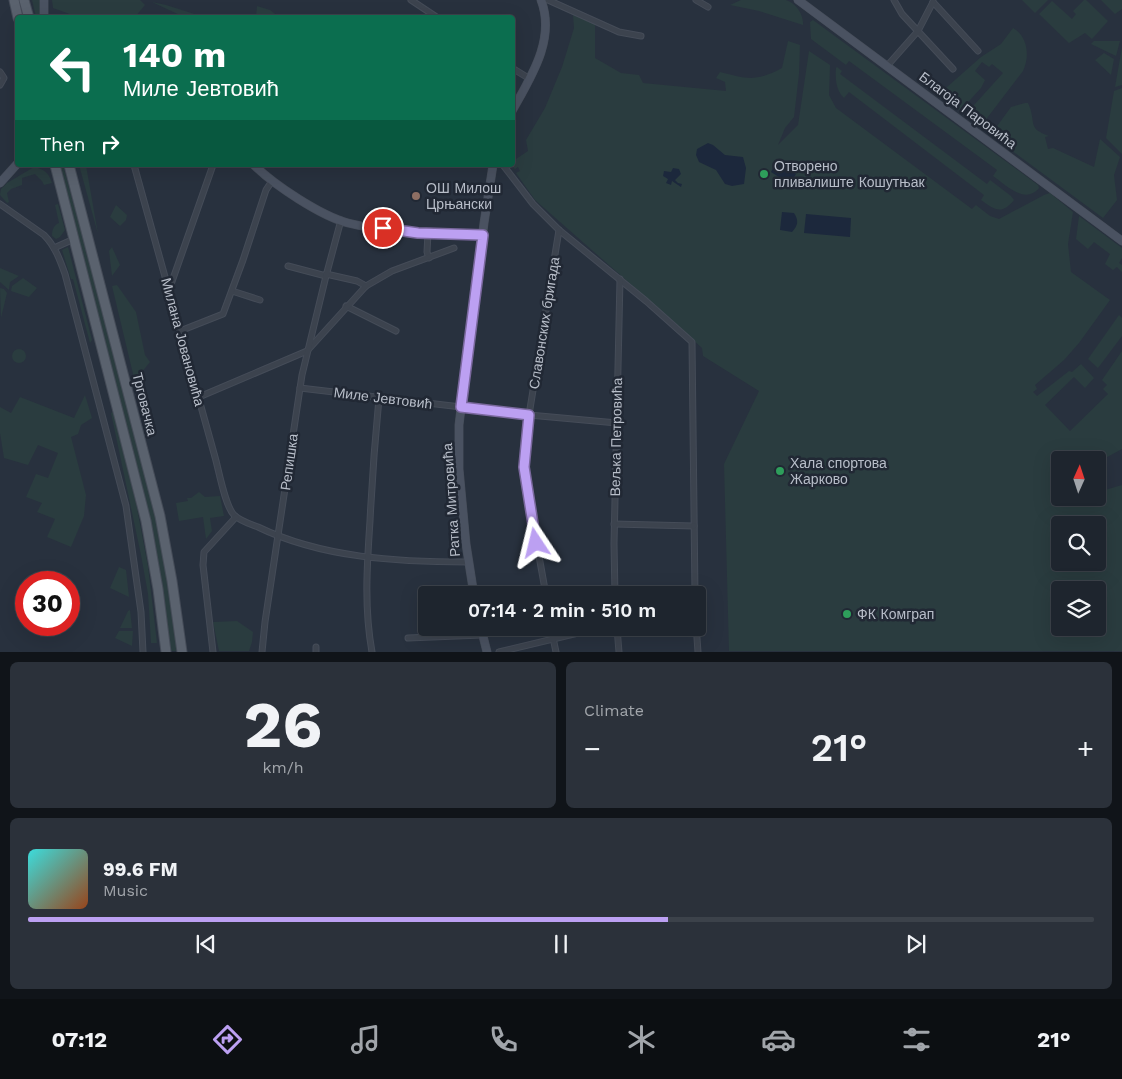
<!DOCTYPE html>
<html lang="en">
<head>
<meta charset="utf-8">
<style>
	body { margin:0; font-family:"Work Sans",sans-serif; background:#2b313a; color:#f1f3f6; height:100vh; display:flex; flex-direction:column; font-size:19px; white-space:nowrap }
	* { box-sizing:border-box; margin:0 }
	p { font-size:16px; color:#a1a5aa }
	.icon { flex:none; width:28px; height:28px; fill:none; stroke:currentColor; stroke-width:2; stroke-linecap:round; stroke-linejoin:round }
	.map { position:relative; height:652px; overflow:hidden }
	.panel { display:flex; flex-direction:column; gap:10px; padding:10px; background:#101419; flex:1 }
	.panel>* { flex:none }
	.top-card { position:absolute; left:15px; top:15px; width:500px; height:152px; border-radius:5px; box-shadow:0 5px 20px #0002,0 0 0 1px #3c424a; background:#0b6e4f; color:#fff; overflow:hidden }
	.needle { width:32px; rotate:3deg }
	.buttons { position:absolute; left:1051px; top:451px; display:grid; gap:10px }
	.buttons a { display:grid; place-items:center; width:55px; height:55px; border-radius:5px; background:#1e252e; box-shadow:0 5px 20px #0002,0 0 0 1px #3c424a; font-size:25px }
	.speed { position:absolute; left:15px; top:571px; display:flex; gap:10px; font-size:25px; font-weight:700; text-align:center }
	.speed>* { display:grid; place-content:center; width:65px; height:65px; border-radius:50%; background:#1e252e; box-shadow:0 5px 20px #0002,0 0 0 1px #3c424a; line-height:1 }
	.speed .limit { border:8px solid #d22; background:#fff; color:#111 }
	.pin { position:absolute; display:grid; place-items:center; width:42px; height:42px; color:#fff; margin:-21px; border:2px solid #fff; border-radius:50%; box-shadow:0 1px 5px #0007 }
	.me { position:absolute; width:55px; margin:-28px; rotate:350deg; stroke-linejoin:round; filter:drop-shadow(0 0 4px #0008) }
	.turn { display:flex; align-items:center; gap:18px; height:105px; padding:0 25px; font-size:22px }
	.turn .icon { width:65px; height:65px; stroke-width:2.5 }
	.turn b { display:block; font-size:35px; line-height:42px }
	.then { display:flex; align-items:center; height:48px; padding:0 25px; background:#0003; gap:10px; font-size:19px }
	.big { font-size:38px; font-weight:600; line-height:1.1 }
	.panel .tile { flex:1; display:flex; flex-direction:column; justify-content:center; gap:8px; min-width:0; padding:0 18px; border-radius:8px; background:#2b313a }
	.panel .dial { align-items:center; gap:0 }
	.dial b { font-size:65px; line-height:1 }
	.song { display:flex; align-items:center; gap:15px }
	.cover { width:60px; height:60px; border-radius:8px; background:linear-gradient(135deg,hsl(180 70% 55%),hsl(20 70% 35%)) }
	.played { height:5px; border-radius:2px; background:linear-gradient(90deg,#bca0f2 60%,#3c424a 60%) }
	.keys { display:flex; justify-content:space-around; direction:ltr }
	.heat { display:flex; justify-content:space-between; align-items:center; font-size:28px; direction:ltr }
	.panel .tiles { flex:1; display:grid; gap:10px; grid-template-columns:1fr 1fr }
	.tile:last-child { grid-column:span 2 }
	.trip { position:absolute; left:418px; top:586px; width:288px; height:50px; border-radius:5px; background:#1e252e; box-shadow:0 5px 20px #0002,0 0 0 1px #3c424a; font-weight:600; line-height:50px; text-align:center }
	.tab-bar { display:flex; height:80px; justify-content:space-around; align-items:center; background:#0c0f12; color:#a1a5aa }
	.tab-bar .icon { width:35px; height:35px }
	.tab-bar .on { color:#bca0f2 }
	.tab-bar b { font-size:22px; color:#f1f3f6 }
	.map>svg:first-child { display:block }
	.green { fill:#2a3c3f; fill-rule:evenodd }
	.water { fill:#1c283c }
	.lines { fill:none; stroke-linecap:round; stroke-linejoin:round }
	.street-casing { stroke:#454c58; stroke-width:7 }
	.secondary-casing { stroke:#454c58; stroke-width:9 }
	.primary-casing { stroke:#454c58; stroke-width:11 }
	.street { stroke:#3c434e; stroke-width:5 }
	.secondary { stroke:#4a5261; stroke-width:8 }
	.primary { stroke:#5a626e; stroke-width:9 }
	.route-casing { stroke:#7a689d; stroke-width:12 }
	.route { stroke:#bca0f2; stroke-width:9 }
	.leisure-dot { fill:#2e9e5b; stroke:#212834; stroke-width:2 }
	.education-dot { fill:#8d6e63; stroke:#212834; stroke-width:2 }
	.labels { text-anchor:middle; stroke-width:5; stroke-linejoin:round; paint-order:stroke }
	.street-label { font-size:14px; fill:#b8bec9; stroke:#212834 }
	.poi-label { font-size:14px; fill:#b8bec9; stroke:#212834; text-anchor:start }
</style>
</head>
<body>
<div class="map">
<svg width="1122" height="652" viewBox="0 0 1122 652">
	<rect width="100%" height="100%" fill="#28313e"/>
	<g class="green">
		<polygon points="32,0 40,0 40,17 36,17"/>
		<polygon points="52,0 140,0 145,5 135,17 78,17 53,8"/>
		<path d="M741 0C750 0 779 0 786 0 796 3 804 15 803 25L759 11 730 5Z"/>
		<polygon points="1022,0 1048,0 1035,13"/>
		<polygon points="1084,0 1086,0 1108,21 1092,39 1085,33 1069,43 1039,14 1052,1 1072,19 1076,14 1073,11"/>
		<polygon points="1101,0 1122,0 1122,9 1115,14"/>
		<polygon points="152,2 166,5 204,17 184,17"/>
		<polygon points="257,6 270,10 279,17 256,17"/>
		<path d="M573 15 595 24V58L621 73 639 75 643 83 726 91 725 82 716 78 720 72C747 79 756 82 782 68L788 41 800 45 799 74 794 117 785 128 778 145 798 125 809 51 830 65 829 95 836 108 972 209 976 205 990 216 999 219 1044 195 1050 193 1073 212 1068 244 1071 272 1110 300 1079 343 1064 360 1035 385 1037 389 1033 392 1037 396 1069 371 1072 372 1081 364 1094 378 1085 388 1074 377 1045 405 1070 431 1108 394 1103 389 1107 385 1102 380 1122 351V449L1098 462V460H1060V498H1098V492L1122 485V651H729L724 464 759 391 703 356 702 348 676 324 535 200 516 173 520 171 518 167 515 169 511 165H512L513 161 528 151 526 140 545 108 562 67 574 28ZM1060 525H1098V562H1060ZM1060 590H1098V628H1060Z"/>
		<path d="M813 20 1038 185 1039 188C1025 205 1006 185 993 176L997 170 849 61 846 65 811 39 810 22Z"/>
		<path d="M1013 28C1028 36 1030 57 1023 71L981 126 965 115 1003 73 992 64 989 67 982 62 975 71 985 80 981 88 960 111 938 95 981 57 1001 44Z"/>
		<polygon points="1094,41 1120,41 1116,56 1091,44"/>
		<polygon points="1122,47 1122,85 1115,87"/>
		<polygon points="1104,53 1114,59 1111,75 1095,60"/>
		<path d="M837 67 842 71 840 74 987 184 990 180 1011 196 1014 200C1001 216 994 209 981 200L984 195 849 92 844 98C836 91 835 78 836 68Z"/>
		<polygon points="1122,88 1122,154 1106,138 1114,91"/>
		<path d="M1025 103H1028C1037 122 1026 128 1049 136L1045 137 1048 149 1053 148 1094 167 1100 139 1120 157 1114 175 1117 200 1103 218 992 136V133L1011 107Z"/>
		<polygon points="59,165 63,165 74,206 79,217 152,500 162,542 179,651 171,651 155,548 145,498"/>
		<polygon points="79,165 86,165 98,234"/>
		<path d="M34 167C44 169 49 173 52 183L44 185 42 181 35 174 22 178V185L11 189 7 193 9 202 7 203 0 195 1 189 7 183Z"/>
		<path d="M58 204 65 230 60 237 56 239 52 236C52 229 54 225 59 223L55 205Z"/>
		<polygon points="116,205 127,215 126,220 120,226 110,217"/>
		<polygon points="1079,216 1122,248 1122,258 1119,263 1122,265 1122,272 1117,267 1113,270 1105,264 1110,254 1094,242 1088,249 1076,239"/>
		<polygon points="68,247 92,340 90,343 73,279 71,279 62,250"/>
		<polygon points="112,247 120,265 112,276 109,251"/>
		<polygon points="0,268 19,276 10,282 9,290 0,282"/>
		<polygon points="23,278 37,288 29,297 11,291 12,286"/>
		<polygon points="117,285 136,312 145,355 150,362 141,373 134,378 112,286"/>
		<polygon points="0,288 4,289 7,293 1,318"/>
		<polygon points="1119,315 1122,318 1122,336 1098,368 1088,359"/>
		<circle cx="19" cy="356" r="7"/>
		<polygon points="85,395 92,418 81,425 78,434 71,437 86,495 84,516 71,547 47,537 55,519 37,512 42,503 26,497 36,474 48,478 58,453 38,445 28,465 4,458 0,433 0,407 11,413 20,397 74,418"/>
		<polygon points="113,412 136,503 148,566 157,643 151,643 148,594 141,555 111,413"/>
		<polygon points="199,492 205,497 220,496 224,516 210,518 212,531 206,539 203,517 179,521 176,503 188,501 187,498 191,498"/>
		<polygon points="119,567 126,570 129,597 110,588"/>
		<polygon points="130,610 132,628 120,628 128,611"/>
		<polygon points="237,621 253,632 252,642 249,651 219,651 213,622"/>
		<polygon points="119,631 133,631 132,646 115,638"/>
	</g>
	<g class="water">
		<polygon points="708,143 713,145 725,155 743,157 746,168 744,184 732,186 725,184 716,170 699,162 696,155 697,149"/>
		<polygon points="776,163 796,174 790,184 771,172"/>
		<polygon points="673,168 679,169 681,174 675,180 678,183 682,184 681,187 672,181 671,185 666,183 668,179 663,176 664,171 671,172"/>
		<path d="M782 212 794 213C799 221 798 225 792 232L780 230Z"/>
		<polygon points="806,214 851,218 850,237 804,233"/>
	</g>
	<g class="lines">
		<defs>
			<g id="street">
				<polyline points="411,0 438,18"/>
				<polyline points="548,0 619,32 641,36"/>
				<polyline points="696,0 708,7"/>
				<polyline points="894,0 902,14 953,69"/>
				<polyline points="933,2 978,51"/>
				<polyline points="887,66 918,31 933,2"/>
				<polyline points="512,68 530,79"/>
				<polyline points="0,72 4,78 0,85"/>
				<path d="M134 165 215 457C219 471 225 506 234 515 240 521 250 524 258 527 322 558 398 562 468 562"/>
				<polyline points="503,165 533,204 559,230 646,301 692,342 695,595"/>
				<path d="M0 204 44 235C55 246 60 260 65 274L126 506 141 612 143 652"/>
				<polyline points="428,233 427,252 429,258"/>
				<polyline points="54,248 74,239"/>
				<polyline points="288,266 326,276"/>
				<polyline points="326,274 357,281 366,286"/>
				<polyline points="169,290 213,165"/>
				<polyline points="232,291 260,300"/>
				<polyline points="346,306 396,331"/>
				<polyline points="180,331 223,314 243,260 266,190 272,181"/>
				<polyline points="300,388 529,415 617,423"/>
				<polyline points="199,397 307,351 366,286 392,271 454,248"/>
				<polyline points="614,524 694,526"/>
				<polyline points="546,595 525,478 525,450 529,415 559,230"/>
				<polyline points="615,595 614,544 620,279"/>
				<polyline points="696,624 698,652"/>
				<polyline points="551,628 556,652"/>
				<polyline points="617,628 619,652"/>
				<polyline points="408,638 482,635"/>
				<polyline points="213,652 203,565 204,552 236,517"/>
				<polyline points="262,652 265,622 302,375 326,276 341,220"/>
				<polyline points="316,652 316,647"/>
				<path d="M372 652C364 608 367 565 370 521 372 480 375 439 379 398"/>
				<polyline points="499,652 599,628"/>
			</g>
			<g id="secondary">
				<polyline points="798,0 1122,241"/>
				<polyline points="44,18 44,0"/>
				<path d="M512 111C531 77 556 39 541 0"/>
				<path d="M254 165C274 185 321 216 348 223 392 234 438 233 483 235"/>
				<polyline points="0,183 18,163"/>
				<polyline points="474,595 466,544 459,469 459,425 484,223 493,165"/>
				<polyline points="481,628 487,652"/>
			</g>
			<g id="primary">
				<polyline points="14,0 18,18"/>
				<polyline points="24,0 29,18"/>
				<polyline points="55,165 146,521 158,589 166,652"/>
				<polyline points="69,165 160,516 172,581 182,652"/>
			</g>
		</defs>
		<use href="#street" class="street-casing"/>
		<use href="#secondary" class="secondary-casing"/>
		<use href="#primary" class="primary-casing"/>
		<use href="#street" class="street"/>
		<use href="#secondary" class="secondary"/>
		<use href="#primary" class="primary"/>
	</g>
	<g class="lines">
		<defs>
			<polyline id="route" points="383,228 418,233 483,235 461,407 529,415 524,467 536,543"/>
		</defs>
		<use href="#route" class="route-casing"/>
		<use href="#route" class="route"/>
	</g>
	<g class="leisure-dot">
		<circle cx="764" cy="174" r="5"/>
		<circle cx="780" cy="471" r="5"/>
		<circle cx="847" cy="614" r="5"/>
	</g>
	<circle class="education-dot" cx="416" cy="196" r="5"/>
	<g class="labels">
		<g class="street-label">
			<text transform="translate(968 110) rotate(37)" y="5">Благоја Паровића</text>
			<text transform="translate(544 323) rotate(-81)" y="5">Славонских бригада</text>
			<text transform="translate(183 342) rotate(75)" y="5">Милана Јовановића</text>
			<text transform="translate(383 398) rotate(7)" y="5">Миле Јевтовић</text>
			<text transform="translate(145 404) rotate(76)" y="5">Трговачка</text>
			<text transform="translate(616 437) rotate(-89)" y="5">Вељка Петровића</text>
			<text transform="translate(289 462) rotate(-82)" y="5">Репишка</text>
			<text transform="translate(451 500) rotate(-94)" y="5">Ратка Митровића</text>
		</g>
		<g class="poi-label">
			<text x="774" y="171">Отворено<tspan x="774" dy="16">пливалиште Кошутњак</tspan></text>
			<text x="426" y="193">ОШ Милош<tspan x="426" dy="16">Црњански</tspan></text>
			<text x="790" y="468">Хала спортова<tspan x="790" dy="16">Жарково</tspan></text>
			<text x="857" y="619">ФК Комграп</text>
		</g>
	</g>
</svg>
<div class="buttons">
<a><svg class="needle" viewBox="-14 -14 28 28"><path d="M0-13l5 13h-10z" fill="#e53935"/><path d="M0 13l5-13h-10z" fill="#a1a5aa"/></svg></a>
<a><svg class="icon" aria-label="search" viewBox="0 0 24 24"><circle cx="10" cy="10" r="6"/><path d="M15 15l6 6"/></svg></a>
<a><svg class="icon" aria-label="layers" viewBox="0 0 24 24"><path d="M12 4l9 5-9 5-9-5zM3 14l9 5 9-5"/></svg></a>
</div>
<div class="speed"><div class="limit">30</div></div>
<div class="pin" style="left:383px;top:228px;background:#d93025"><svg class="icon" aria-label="arrive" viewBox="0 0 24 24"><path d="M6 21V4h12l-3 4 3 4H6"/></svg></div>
<svg class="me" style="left:536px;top:543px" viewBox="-20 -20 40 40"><path d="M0-17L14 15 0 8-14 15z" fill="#bca0f2" stroke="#fff" stroke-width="4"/></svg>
<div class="trip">07:14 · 2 min · 510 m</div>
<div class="top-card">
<div class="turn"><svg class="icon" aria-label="left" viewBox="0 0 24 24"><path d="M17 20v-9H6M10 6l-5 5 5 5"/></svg><div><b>140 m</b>Миле Јевтовић</div></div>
<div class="then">Then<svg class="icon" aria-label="right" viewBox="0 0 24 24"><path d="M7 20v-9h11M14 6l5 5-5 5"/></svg></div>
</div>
</div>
<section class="panel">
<div class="tiles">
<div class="tile dial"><b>26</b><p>km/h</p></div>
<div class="tile"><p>Climate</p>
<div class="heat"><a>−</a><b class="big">21°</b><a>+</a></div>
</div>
<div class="tile">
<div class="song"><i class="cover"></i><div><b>99.6 FM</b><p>Music</p></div></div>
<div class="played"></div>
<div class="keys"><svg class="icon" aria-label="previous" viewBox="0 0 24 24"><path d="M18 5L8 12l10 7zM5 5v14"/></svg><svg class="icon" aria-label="pause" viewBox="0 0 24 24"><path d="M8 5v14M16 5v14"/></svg><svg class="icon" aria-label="next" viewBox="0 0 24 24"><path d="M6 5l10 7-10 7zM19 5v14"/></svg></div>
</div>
</div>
</section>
<nav class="tab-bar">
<b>07:12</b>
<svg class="icon on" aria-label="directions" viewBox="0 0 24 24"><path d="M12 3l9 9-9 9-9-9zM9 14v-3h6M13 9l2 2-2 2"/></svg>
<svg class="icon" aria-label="music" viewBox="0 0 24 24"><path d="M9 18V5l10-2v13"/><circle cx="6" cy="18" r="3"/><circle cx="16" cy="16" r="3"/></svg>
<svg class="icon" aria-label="phone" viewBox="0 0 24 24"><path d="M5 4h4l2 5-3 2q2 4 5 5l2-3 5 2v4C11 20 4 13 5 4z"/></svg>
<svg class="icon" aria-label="climate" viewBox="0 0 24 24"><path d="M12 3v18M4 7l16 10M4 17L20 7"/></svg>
<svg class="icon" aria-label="car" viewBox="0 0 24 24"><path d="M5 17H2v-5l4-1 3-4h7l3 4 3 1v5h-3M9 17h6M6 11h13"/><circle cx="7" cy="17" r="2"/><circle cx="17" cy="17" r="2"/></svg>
<svg class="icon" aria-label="filters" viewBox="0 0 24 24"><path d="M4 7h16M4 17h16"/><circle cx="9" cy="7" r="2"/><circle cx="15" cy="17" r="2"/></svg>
<b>21°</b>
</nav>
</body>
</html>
